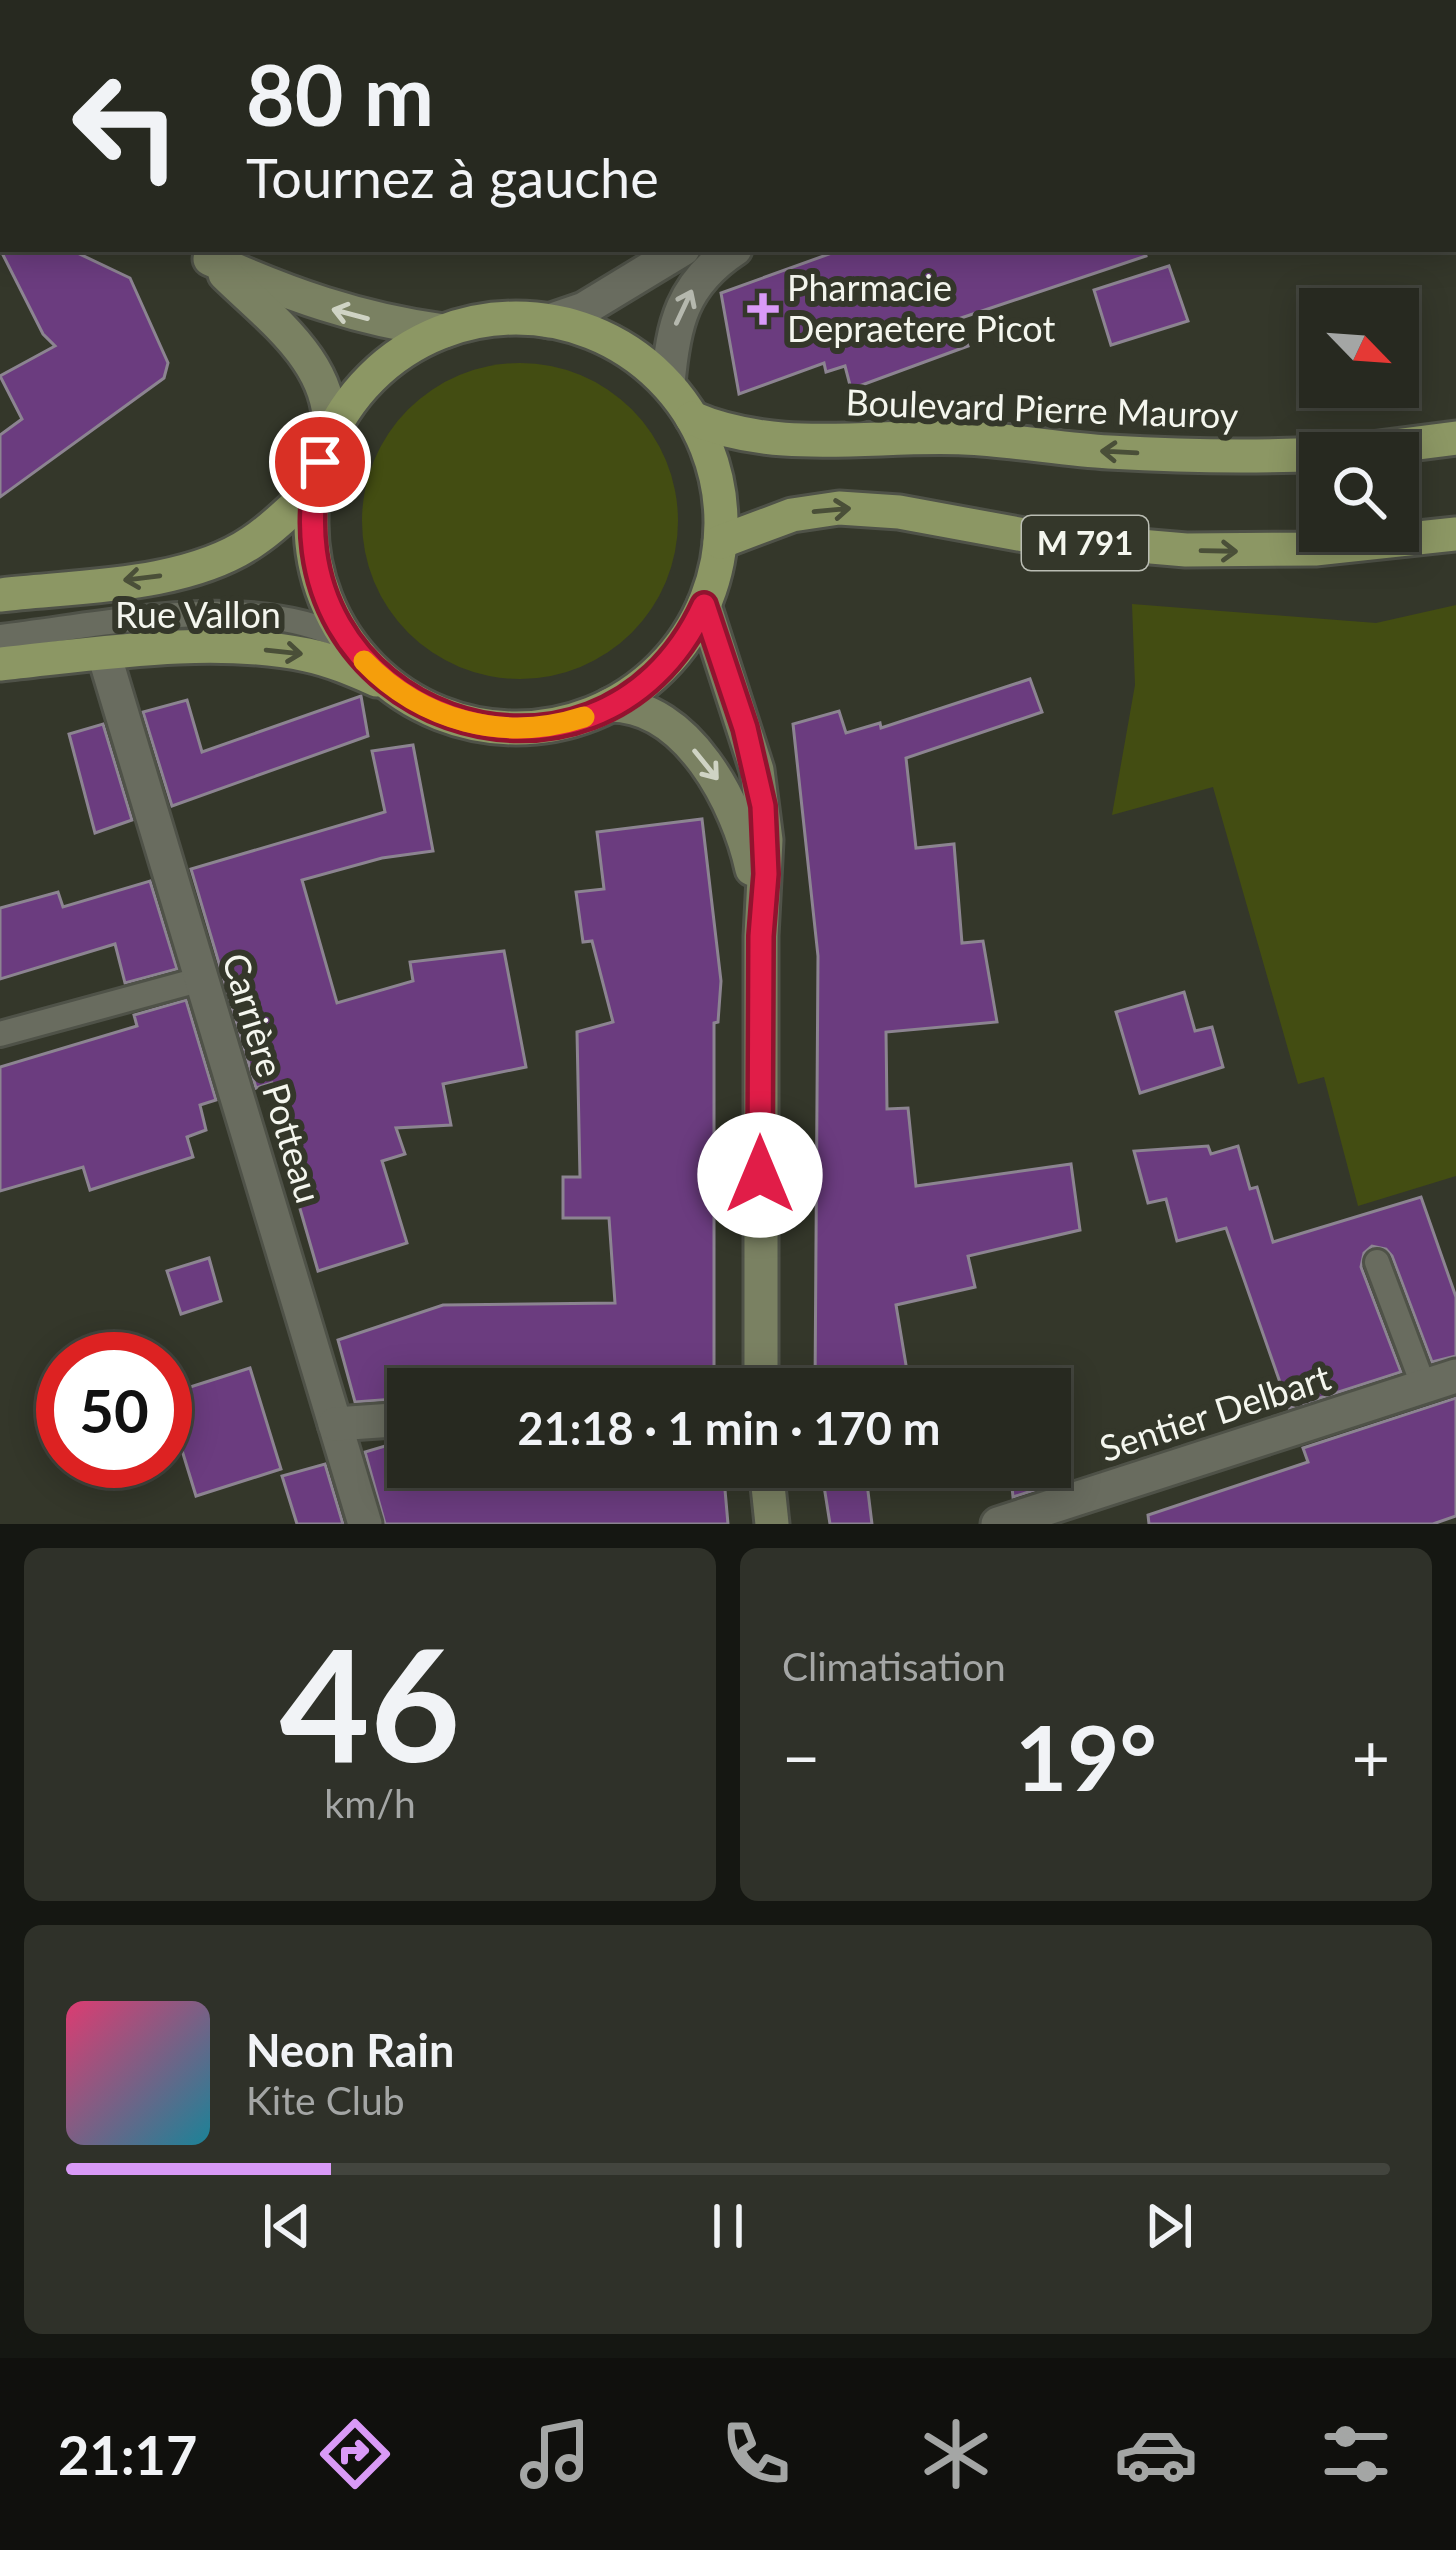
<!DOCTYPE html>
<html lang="fr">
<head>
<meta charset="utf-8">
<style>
	body { margin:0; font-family:Lato,sans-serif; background:#2f3129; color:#f1f3f6; height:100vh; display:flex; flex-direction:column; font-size:45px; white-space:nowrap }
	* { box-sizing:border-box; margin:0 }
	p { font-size:39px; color:#a4a6a5 }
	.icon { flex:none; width:66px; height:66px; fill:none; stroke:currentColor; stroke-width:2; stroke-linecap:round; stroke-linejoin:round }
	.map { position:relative; height:1524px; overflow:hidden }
	.sheet { display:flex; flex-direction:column; gap:24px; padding:24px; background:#151712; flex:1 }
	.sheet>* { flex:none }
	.hud { position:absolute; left:0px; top:0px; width:1458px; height:252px; box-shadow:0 6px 30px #0003,0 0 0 3px #43453e; background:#272920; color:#f1f3f6; overflow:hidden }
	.needle { width:78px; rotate:115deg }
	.tools { position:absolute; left:1299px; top:288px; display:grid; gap:24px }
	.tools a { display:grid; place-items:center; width:120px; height:120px; border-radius:0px; background:#272920; box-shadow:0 6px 30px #0003,0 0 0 3px #43453e; font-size:60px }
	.speed { position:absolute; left:36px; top:1332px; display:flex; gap:24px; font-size:60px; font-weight:700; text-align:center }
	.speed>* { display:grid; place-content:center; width:156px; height:156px; border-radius:50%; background:#272920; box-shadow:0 6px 30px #0003,0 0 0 3px #43453e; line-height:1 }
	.speed .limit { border:18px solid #d22; background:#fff; color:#111 }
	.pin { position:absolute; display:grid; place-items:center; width:102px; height:102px; color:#fff; margin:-51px; border:6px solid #fff; border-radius:50%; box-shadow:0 3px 12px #0007 }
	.me { position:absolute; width:132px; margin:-66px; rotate:0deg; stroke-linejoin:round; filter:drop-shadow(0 0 9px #0008) }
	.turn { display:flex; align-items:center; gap:42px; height:252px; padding:0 48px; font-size:54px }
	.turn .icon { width:156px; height:156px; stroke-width:2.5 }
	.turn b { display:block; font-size:84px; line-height:102px }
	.big { font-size:90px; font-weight:700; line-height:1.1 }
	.sheet .tile { flex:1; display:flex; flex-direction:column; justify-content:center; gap:18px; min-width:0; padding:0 42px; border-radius:18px; background:#2f3129 }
	.sheet .dial { align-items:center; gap:0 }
	.dial b { font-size:156px; line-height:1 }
	.song { display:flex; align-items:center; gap:36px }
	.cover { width:144px; height:144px; border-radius:18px; background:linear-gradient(135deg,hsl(340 70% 55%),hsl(190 70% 35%)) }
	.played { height:12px; border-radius:6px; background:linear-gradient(90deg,#d99af7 20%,#43453e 20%) }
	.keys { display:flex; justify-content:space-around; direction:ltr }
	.heat { display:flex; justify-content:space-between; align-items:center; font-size:66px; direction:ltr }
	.sheet .tiles { flex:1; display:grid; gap:24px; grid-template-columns:1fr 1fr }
	.tile:last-child { grid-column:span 2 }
	.trip { position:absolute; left:387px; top:1368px; width:684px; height:120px; border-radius:0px; background:#272920; box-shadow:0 6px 30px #0003,0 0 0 3px #43453e; font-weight:700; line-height:120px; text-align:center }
	.dock { display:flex; height:192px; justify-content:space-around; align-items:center; background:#10100d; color:#a4a6a5 }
	.dock .icon { width:84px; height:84px }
	.dock .current { color:#d99af7 }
	.dock b { font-size:54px; color:#f1f3f6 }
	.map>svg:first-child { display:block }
	.green { fill:#434d12 }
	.building { fill:#6b3c7f; stroke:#8c8491; stroke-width:3 }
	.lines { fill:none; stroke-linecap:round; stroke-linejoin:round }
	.service-casing { stroke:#4f5248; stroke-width:30 }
	.minor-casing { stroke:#4f5248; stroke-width:39 }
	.secondary-casing { stroke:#4f5248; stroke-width:39 }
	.primary-casing { stroke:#4f5248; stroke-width:39 }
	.service { stroke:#696c5f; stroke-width:24 }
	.minor { stroke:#696c5f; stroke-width:33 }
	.secondary { stroke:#7a8162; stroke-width:33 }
	.primary { stroke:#8c9764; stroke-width:33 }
	.oneway { stroke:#b5b8ae }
	.oneway2 { stroke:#cfd3c4 }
	.oneway3 { stroke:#4a4f38 }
	.route-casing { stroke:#92132f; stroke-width:30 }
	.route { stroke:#e11d48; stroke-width:21 }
	.slow { stroke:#f59e0b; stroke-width:21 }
	.poi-dot { fill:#d99af7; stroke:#34372a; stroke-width:4.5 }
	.labels { text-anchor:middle; stroke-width:12; stroke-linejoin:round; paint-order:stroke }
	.shield { fill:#34372a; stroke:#babdb3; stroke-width:3 }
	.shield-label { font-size:33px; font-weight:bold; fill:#f4f6ee }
	.poi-label { font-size:36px; fill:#f4f6ee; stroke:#34372a; text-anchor:start }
	.street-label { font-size:36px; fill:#f4f6ee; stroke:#34372a }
</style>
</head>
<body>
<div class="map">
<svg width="1456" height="1524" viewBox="0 0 1456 1524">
	<rect width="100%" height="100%" fill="#34372a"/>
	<g class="green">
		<circle cx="520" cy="521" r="158"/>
		<polygon points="1132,604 1376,623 1456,605 1456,1176 1358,1206 1324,1077 1298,1084 1213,787 1112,815 1135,685"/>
	</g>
	<g class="building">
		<polygon points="0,249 69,249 130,278 168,363 164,378 0,497 0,435 22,419 0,376 55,346 43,334"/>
		<polygon points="843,249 1144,249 1146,256 958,319 968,346 851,389 845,366 826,372 824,363 739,394 721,293"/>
		<polygon points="1169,266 1188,321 1111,345 1094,290"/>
		<polygon points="1030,679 1042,712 906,758 916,848 954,844 962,943 983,941 997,1022 886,1032 887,1109 908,1108 916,1186 1071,1164 1080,1230 968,1256 975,1287 896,1305 910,1389 815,1389 818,956 793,724 839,711 846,733 880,723 881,728"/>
		<polygon points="361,696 368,736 172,806 143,712 187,700 202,752"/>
		<polygon points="103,724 132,820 95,833 69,734"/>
		<polygon points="413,745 433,851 382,858 302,880 337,1003 413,981 410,962 504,951 526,1067 443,1084 451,1125 396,1128 405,1154 382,1161 407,1243 318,1271 294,1188 303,1186 272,1083 256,1088 191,869 385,812 372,751"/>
		<polygon points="702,819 721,981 718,1022 714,1023 714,1379 558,1389 408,1389 408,1398 355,1402 338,1340 443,1305 615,1303 609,1218 563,1218 563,1177 580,1177 577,1032 613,1022 592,941 583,942 576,892 604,889 597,832"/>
		<polygon points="150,881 177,969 125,983 115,944 0,979 0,908 58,892 63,907"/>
		<polygon points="1184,992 1195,1031 1212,1027 1223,1067 1140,1093 1116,1012"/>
		<polygon points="186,1000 216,1100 200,1105 206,1130 187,1137 193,1157 90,1190 83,1167 0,1191 0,1067 137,1026 134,1015"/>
		<polygon points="1208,1146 1211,1154 1238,1146 1250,1189 1257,1187 1273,1242 1421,1197 1456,1297 1456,1356 1432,1362 1392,1256 1386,1249 1372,1246 1364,1253 1361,1267 1401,1372 1289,1408 1226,1228 1177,1241 1166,1199 1148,1203 1134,1151"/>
		<polygon points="209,1258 221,1301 181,1314 167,1271"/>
		<polygon points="250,1368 281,1469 196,1496 165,1395"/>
		<polygon points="1456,1398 1456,1516 1433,1524 1149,1524 1148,1515 1308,1462 1303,1448"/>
		<polygon points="395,1443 407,1483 462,1467 723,1467 728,1524 385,1524 365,1452"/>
		<polygon points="325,1464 343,1524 297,1524 282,1476"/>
		<polygon points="821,1467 865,1467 872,1524 830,1524"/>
		<polygon points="1010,1467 1065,1467 1069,1479 1013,1497"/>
	</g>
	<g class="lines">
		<defs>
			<g id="service">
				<path d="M0 637C105 625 249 590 346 639"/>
				<polyline points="0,1034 202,979"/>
				<polyline points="1377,1262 1424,1387"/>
			</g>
			<g id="minor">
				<polyline points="845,0 846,3"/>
				<polyline points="1338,3 1346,0"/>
				<polyline points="549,321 584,309 683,249"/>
				<path d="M668 384C673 324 682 284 735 249"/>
				<polyline points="104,654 365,1524"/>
				<polyline points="335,1424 408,1419"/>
				<polyline points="998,1524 1456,1376"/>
			</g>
			<g id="secondary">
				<polyline points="0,42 3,46"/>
				<path d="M210 259C287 294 360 320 444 331"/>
				<path d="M225 274C272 320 338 366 329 439"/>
				<polyline points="704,605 757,770 766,840 761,936 761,1389"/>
				<path d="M610 705C688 705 738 804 752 869"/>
				<polyline points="766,1467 772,1524"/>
			</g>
			<g id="primary">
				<circle cx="516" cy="523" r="205"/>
				<path d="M692 418C777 455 873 434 964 438 1012 440 1061 449 1109 452 1179 456 1250 458 1320 454"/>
				<polyline points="1340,453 1456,438"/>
				<polyline points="720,542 792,515 839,508 899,512 1035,537 1186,550 1315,549 1456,534"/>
				<path d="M0 595C78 586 186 587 252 542 275 527 295 506 315 487"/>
				<path d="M0 664C96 654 212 635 307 655 331 660 354 670 377 680"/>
			</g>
		</defs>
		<use href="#service" class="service-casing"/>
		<use href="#minor" class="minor-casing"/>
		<use href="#secondary" class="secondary-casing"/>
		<use href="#primary" class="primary-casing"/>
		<use href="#service" class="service"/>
		<use href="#minor" class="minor"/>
		<use href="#secondary" class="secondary"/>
		<use href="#primary" class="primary"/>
	</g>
	<defs><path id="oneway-shaft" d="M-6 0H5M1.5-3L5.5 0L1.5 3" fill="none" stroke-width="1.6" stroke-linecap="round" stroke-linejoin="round" transform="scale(3)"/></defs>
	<use class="oneway" href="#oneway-shaft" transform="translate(684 307) rotate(-65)"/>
	<g class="oneway2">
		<use href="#oneway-shaft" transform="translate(350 314) rotate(-165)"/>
		<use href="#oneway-shaft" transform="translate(706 765) rotate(51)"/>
	</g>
	<g class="oneway3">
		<use href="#oneway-shaft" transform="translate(1119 452) rotate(-177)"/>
		<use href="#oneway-shaft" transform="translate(832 510) rotate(-5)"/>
		<use href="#oneway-shaft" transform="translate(1219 551) rotate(1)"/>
		<use href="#oneway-shaft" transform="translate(142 578) rotate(173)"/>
		<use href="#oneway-shaft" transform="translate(284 652) rotate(6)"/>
	</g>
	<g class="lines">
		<defs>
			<path id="route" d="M320 462C258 718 598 835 704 605L745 728 763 806 766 874 761 936 760 1175"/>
		</defs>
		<use href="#route" class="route-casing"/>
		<use href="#route" class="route"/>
		<path class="slow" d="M364 661C422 721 504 743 584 717"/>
	</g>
	<path class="poi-dot" d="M757 291h12v12h12v12h-12v12h-12v-12h-12v-12h12z"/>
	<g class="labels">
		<rect class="shield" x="1022" y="516" width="126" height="54" rx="9"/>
		<g class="shield-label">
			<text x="1085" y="555">M 791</text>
		</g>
		<g class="poi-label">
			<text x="787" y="301">Pharmacie<tspan x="787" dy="41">Depraetere Picot</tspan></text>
		</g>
		<g class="street-label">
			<text transform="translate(1042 409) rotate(2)" y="13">Boulevard Pierre Mauroy</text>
			<text x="198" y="628">Rue Vallon</text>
			<text transform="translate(272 1078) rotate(73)" y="13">Carrière Potteau</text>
			<text transform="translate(1215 1413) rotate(-18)" y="13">Sentier Delbart</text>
		</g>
	</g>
</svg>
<div class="tools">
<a><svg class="needle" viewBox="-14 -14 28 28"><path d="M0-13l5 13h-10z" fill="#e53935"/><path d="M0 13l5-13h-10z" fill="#a4a6a5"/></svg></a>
<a><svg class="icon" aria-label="search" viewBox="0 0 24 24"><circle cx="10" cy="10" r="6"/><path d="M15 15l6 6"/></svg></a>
</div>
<div class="speed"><div class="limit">50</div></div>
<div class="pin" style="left:320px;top:462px;background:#d93025"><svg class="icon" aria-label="arrive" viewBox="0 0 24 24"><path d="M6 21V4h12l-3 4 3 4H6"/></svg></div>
<svg class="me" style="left:760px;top:1175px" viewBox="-20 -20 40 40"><circle r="19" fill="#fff"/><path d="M0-13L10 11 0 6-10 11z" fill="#e11d48"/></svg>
<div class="trip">21:18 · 1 min · 170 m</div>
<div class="hud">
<div class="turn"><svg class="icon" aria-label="left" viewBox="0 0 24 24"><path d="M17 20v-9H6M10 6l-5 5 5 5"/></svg><div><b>80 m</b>Tournez à gauche</div></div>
</div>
</div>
<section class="sheet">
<div class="tiles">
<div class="tile dial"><b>46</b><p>km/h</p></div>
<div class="tile"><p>Climatisation</p>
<div class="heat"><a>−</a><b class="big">19°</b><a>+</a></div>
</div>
<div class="tile">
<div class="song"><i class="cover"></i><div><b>Neon Rain</b><p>Kite Club</p></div></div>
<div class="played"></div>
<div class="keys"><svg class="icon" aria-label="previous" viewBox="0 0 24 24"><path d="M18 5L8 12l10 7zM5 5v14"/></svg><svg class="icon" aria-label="pause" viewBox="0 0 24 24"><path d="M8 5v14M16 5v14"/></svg><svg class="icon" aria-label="next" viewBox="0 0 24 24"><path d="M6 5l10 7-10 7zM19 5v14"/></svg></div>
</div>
</div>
</section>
<nav class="dock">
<b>21:17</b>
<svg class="icon current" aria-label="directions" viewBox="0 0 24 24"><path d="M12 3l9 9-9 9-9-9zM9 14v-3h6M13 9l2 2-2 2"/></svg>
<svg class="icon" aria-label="music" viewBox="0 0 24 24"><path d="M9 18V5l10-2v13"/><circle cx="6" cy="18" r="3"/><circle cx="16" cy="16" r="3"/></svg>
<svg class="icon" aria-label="phone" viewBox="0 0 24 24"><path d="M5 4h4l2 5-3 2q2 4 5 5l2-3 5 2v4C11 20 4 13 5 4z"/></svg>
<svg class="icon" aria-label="climate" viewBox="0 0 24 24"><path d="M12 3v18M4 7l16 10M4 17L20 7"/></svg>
<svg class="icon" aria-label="car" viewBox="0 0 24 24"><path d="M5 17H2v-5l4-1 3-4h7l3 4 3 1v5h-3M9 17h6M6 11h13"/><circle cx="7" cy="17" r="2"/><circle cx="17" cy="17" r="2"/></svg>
<svg class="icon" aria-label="filters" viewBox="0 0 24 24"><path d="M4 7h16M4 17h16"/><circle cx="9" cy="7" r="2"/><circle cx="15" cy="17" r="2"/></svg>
</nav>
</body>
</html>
